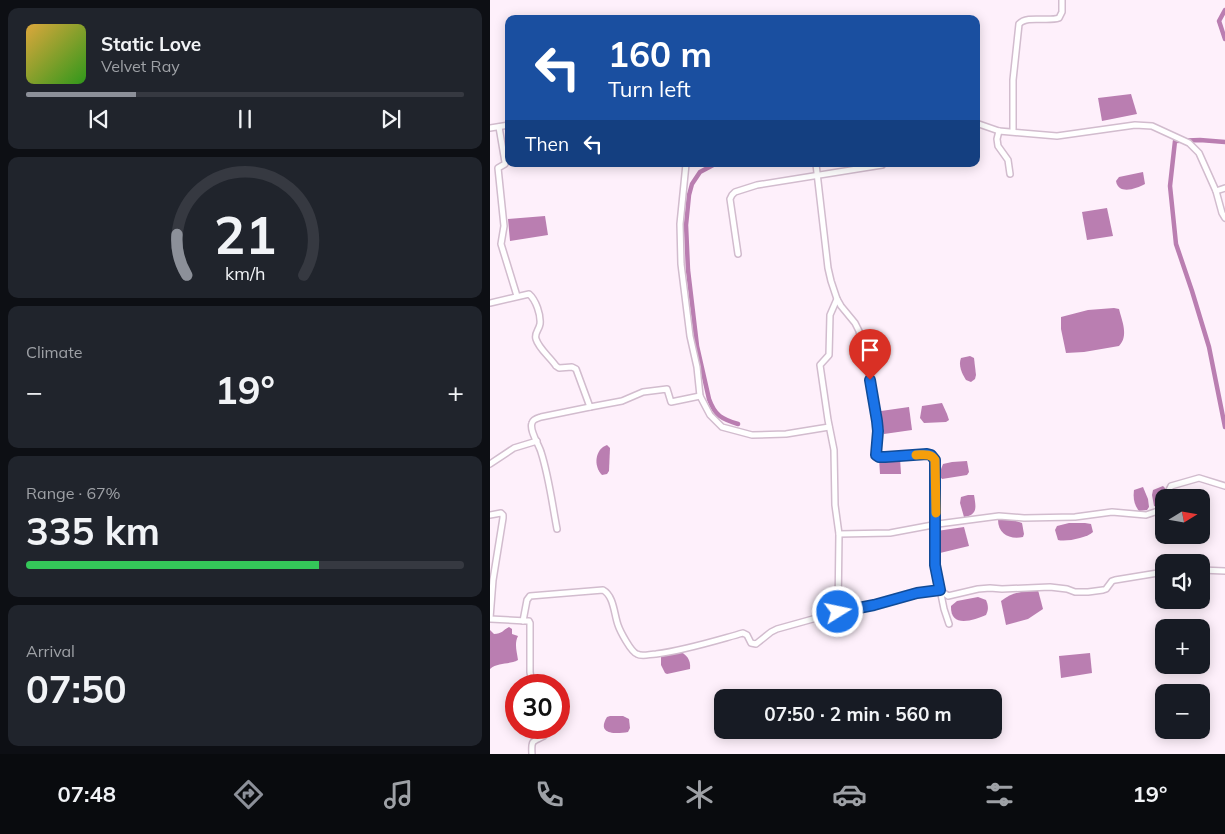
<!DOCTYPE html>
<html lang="en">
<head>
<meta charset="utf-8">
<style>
	body { margin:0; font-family:Mulish,sans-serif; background:#20242c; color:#f1f3f6; height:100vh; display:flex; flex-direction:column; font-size:19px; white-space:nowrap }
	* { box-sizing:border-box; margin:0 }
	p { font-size:16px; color:#9ea1a6 }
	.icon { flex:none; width:28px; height:28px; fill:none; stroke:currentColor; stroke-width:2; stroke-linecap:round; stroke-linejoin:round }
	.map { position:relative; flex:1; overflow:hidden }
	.details { display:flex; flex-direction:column; gap:8px; padding:8px; background:#0d0f14; width:490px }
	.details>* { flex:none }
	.banner { position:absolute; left:15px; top:15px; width:475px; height:152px; border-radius:10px; box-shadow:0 2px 12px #0003; background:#1a4fa0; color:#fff; overflow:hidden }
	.needle { width:32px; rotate:79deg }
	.buttons { position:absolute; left:665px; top:489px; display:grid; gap:10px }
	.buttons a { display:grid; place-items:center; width:55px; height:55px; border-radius:10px; background:#171b24; box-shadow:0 2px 12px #0003; font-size:25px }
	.speed { position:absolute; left:15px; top:674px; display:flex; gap:10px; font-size:25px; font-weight:700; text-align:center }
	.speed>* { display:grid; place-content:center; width:65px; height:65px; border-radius:50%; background:#171b24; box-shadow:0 2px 12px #0003; line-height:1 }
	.speed .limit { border:8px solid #d22; background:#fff; color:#111 }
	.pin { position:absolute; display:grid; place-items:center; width:42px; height:42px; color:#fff; margin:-51px -21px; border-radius:50% 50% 50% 0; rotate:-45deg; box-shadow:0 0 5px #0007 }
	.pin .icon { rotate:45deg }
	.me { position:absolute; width:55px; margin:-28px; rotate:80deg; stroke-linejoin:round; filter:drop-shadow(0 0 4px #0008) }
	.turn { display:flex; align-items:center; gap:18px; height:105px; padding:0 20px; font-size:22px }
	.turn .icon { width:65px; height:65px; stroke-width:2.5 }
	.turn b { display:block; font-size:35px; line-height:42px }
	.then { display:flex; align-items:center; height:48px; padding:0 20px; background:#0003; gap:10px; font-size:19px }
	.big { font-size:38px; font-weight:700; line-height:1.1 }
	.details .widget { flex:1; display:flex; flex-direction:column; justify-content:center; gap:8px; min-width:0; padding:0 18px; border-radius:10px; background:#20242c }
	.details .dial { align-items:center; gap:0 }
	.dial svg { height:130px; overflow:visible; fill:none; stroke:#363941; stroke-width:7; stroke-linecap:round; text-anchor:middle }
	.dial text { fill:#f1f3f6; stroke:none }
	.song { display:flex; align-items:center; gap:15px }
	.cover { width:60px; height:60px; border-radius:8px; background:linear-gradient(135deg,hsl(40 70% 55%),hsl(110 70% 35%)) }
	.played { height:5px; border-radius:2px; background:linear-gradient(90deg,#8c9099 25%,#363941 25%) }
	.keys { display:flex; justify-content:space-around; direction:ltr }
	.heat { display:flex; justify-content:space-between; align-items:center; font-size:28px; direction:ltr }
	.charge { height:8px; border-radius:4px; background:linear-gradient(90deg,#34c759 67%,#363941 0) }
	.trip { position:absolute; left:224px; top:689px; width:288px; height:50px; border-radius:10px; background:#171b24; box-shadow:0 2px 12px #0003; font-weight:700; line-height:50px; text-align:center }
	.tab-bar { display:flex; height:80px; justify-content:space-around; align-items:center; background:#090b0e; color:#9ea1a6 }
	.tab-bar .icon { width:35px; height:35px }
	.tab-bar .selected { color:#8c9099 }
	.tab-bar b { font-size:22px; color:#f1f3f6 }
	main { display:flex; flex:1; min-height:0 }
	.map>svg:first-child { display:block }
	.water { fill:#ba7eb1 }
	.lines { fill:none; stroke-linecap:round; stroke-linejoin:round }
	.canal { stroke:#ba7eb1; stroke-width:4.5 }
	.minor-casing { stroke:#d2bcce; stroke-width:8 }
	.minor { stroke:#fff; stroke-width:5 }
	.route-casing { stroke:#114b97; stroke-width:12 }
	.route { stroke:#1a73e8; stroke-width:9 }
	.slow { stroke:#f59e0b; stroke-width:9 }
</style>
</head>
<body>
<main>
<section class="details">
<div class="widget">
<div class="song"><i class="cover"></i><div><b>Static Love</b><p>Velvet Ray</p></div></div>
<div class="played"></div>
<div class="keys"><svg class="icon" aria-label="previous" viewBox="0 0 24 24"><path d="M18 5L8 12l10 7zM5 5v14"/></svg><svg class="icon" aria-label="pause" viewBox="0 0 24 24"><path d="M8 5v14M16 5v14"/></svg><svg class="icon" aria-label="next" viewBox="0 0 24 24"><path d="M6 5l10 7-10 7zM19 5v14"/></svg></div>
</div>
<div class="widget dial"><svg viewBox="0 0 100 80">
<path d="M14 69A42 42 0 1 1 86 69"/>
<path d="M14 69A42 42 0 0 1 8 44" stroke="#8c9099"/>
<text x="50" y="56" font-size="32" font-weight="700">21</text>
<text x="50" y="72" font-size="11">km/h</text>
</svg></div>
<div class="widget"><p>Climate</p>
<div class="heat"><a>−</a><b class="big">19°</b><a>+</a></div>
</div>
<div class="widget"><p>Range · 67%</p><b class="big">335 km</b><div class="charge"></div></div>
<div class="widget"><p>Arrival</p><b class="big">07:50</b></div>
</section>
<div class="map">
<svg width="735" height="754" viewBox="0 0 735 754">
	<rect width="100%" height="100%" fill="#fef0fb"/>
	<g class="water">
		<polygon points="641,94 647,114 612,121 608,98"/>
		<path d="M653 172 655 184C646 189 628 195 626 181L629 177Z"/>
		<polygon points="617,208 623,236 597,240 592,212"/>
		<polygon points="55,216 58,235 20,241 18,219"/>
		<path d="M624 308 629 309C632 321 639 336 629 346L594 352 576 353 571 329V317L598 310Z"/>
		<path d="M480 356 484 358 486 375 485 379 481 382 476 380C472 374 468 365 471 358Z"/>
		<polygon points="452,403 457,414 459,420 456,422 434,423 430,418 432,406"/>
		<polygon points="419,407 422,430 394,434 391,411"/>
		<path d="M117 445 120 448 119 471 117 474 112 475C103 466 105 449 117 445Z"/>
		<polygon points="389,458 410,458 411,474 390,474"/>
		<path d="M477 461 479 472 477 475 452 479C448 475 451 469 453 464L462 462Z"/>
		<polygon points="673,486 676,489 678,497 674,498 674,505 669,508 664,506 662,495 663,490"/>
		<path d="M653 487 658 499 659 507 657 510 649 511C644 505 643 498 644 490Z"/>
		<path d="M478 495H484C486 507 488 515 474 517L470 503 471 497Z"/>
		<path d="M514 517 532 523 534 534 533 537C520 540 508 534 508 520Z"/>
		<path d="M579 523H595L601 524 603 532C597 538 576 542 568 540L565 530 567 526Z"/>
		<polygon points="474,527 479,546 450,553 447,531"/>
		<path d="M548 590 553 609 538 619 516 625 511 601C523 592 533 591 548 590Z"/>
		<path d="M488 597 496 600C498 605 499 609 496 615 484 620 460 629 461 606L467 601Z"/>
		<path d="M19 627 22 629V634L28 636C24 644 27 652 28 660 19 665 8 662 0 669V630L4 634C12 634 13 630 19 627Z"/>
		<path d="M188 651C197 654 201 660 200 669L177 674 175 673 171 665V656L174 654Z"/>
		<polygon points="600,653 602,673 571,678 569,656"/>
		<path d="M120 716H133L139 719 140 728 138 732C126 734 106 735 117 717Z"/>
	</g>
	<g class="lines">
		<g class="canal">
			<polyline points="735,10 729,21 735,39"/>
			<polyline points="735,142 710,140 685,141 680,186 686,244 702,291 719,347 735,427"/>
			<path d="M225 164 210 172 202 184 199 195 196 225 198 270 207 346 219 399C225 416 232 419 248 424"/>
		</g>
		<defs>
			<g id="minor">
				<polyline points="486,123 509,131 567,136 645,125 662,126 699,143 709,153 726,191 732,213 735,218"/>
				<polyline points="9,127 15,162 15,164 8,168 14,226 11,244 27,296"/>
				<polyline points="0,128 19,125"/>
				<polyline points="509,131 507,139 508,146 518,160 520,174"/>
				<path d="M523 131V80L529 24C537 15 557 22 569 18L572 12V0"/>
				<polyline points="196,164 190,224 191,264 200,336 207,367 210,396 220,415 232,427 262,435 296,434 339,427"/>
				<polyline points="326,164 338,268 341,281 347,299 340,315 339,355 330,365 338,420 344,450 345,505 349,534 348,612"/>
				<polyline points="726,191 735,188"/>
				<polyline points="248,254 240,199 242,195 245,192 267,185 392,165"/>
				<path d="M347 299 351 306 365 323 369 331 378 369 386 409 388 431 386 455 389 457H395L437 455C443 456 445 458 446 463L444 543 445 565 454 609 459 624"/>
				<path d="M0 303 39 294C46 300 51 315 50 324 49 330 44 333 46 339 49 349 60 357 66 366L69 368 82 367 86 369 100 407 132 401 153 392 177 389 181 402 210 396"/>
				<polyline points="0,464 24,448 47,441"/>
				<polyline points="681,498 679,490 681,486 709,478 735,486"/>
				<polyline points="0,515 11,513 13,515 13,518 3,580 0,618"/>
				<path d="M67 529C62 503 59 477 51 452 49 445 39 430 42 423 43 419 48 418 51 417L100 407"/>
				<polyline points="349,534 400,533 448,524 509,516 534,518 585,517 622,512 656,515 674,509"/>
				<polyline points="711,570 735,571"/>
				<polyline points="0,619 36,621 39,621 40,623 40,672 42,685"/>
				<path d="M33 621 37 600 40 596 113 590C124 596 124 614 128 625 130 631 141 652 147 654 152 657 160 654 166 654 196 650 224 641 253 633L257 635 261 643 266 644 281 632 287 629 348 612 384 605 427 593 450 590 458 596 488 589 500 588 512 589 560 587 577 589 585 592H598L613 590 616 589 622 581 625 580 674 572"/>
				<path d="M42 754C41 739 43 742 54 736L55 731 54 728"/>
			</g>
		</defs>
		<use href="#minor" class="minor-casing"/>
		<use href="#minor" class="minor"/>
	</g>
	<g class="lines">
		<defs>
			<polyline id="route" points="348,612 384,605 427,593 450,590 445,565 445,460 441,455 437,454 395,457 389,457 386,455 388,431 387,421 380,380"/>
		</defs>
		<use href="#route" class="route-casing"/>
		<use href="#route" class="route"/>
		<path class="slow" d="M426 455C433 455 441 453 445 460L446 513"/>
	</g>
</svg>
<div class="buttons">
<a><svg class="needle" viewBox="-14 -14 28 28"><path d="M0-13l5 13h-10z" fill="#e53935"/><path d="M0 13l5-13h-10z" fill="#9ea1a6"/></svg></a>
<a><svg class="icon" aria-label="sound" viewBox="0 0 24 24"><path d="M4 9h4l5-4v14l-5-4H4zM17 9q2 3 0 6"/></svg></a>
<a>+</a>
<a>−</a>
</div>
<div class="speed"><div class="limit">30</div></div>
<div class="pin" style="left:380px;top:380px;background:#d93025"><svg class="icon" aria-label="arrive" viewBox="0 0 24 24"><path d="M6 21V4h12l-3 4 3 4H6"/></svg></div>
<svg class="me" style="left:348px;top:612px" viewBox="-20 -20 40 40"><circle r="17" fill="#1a73e8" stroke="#fff" stroke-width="3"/><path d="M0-11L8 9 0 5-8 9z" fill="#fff"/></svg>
<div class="trip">07:50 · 2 min · 560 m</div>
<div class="banner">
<div class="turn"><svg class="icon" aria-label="left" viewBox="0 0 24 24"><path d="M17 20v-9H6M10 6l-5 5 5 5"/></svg><div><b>160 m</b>Turn left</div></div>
<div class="then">Then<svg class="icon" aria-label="left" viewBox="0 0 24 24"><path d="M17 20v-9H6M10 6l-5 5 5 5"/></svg></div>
</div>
</div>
</main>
<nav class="tab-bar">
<b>07:48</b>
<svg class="icon selected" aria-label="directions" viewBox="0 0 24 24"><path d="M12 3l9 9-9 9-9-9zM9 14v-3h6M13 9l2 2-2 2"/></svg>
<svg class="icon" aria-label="music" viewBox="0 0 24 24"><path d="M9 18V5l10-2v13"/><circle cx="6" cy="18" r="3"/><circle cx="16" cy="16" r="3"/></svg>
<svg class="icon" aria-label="phone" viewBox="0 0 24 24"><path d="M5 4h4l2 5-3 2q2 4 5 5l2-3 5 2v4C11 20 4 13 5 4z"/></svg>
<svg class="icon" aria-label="climate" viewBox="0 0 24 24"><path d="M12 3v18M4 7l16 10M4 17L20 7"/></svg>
<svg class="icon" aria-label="car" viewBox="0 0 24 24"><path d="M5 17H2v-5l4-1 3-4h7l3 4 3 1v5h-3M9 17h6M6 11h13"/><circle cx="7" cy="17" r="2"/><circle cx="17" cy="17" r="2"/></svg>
<svg class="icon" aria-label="filters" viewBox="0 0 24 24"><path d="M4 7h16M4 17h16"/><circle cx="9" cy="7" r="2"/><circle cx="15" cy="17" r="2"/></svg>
<b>19°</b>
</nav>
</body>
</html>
